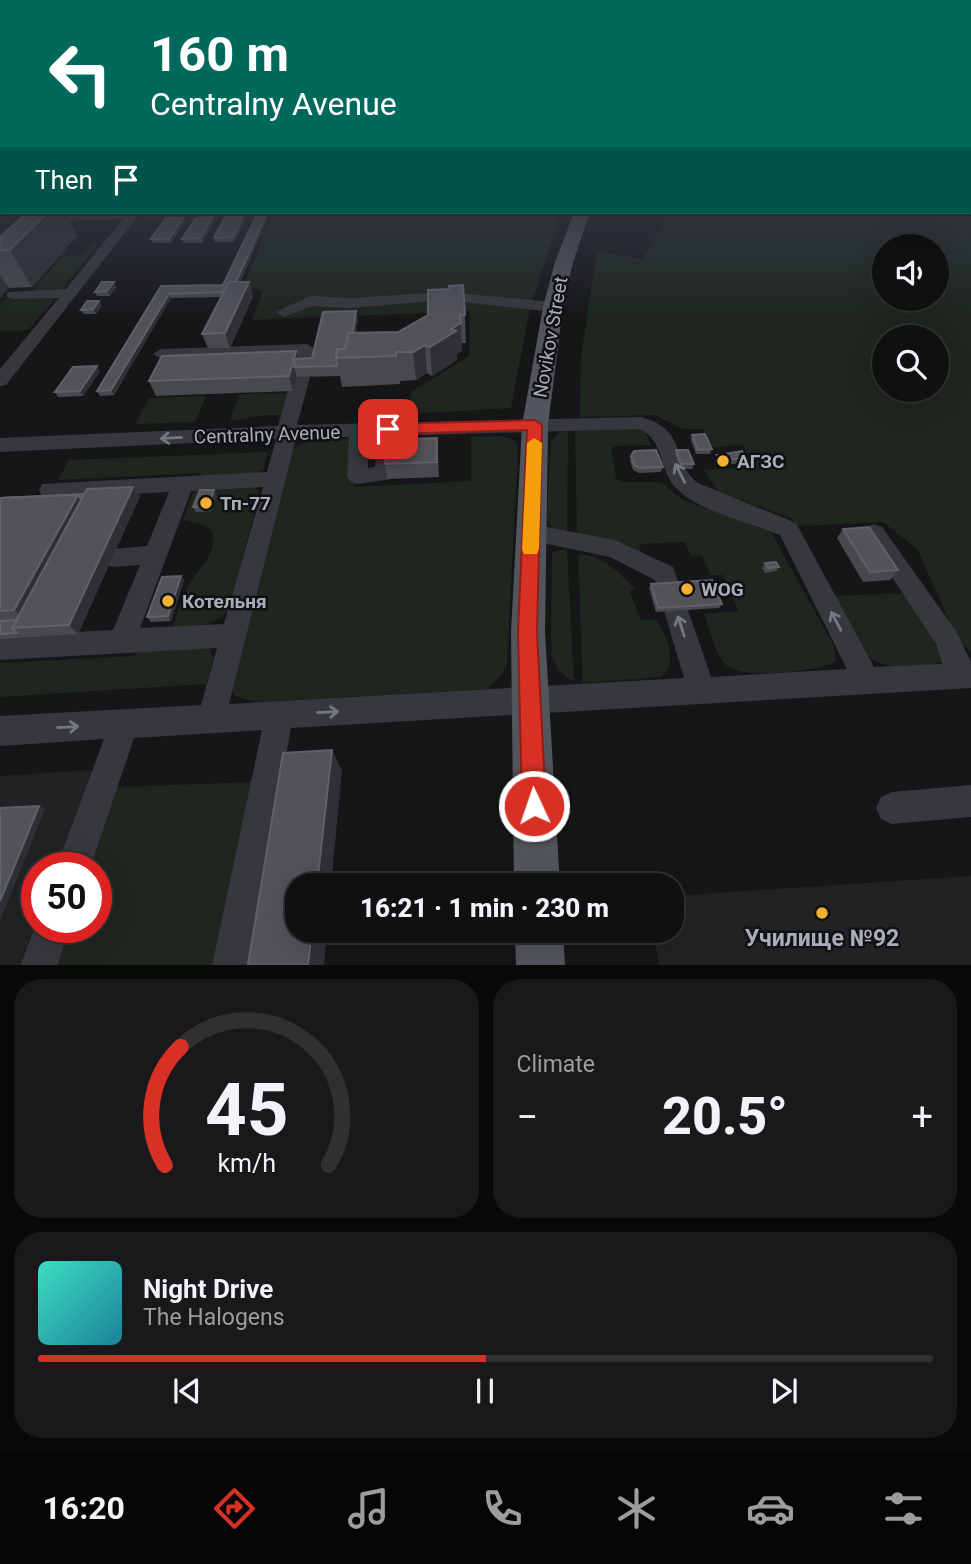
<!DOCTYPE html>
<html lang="en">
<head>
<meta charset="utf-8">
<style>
	body { margin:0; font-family:Roboto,sans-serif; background:#19191b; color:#f1f3f6; height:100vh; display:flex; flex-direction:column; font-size:26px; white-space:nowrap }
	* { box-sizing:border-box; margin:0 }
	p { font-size:23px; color:#9c9d9f }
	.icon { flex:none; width:38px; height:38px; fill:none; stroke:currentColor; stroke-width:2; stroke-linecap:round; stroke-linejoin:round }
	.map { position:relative; height:965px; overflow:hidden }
	.panel { display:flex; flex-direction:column; gap:14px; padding:14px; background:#09090a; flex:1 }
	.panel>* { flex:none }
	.guide { position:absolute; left:0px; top:0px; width:971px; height:214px; box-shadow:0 7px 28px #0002,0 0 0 2px #303032; background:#00695c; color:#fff; overflow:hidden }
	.buttons { position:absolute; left:872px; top:234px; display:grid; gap:14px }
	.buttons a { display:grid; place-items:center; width:77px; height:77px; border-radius:50%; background:#101012; box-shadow:0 7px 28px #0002,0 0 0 2px #303032; font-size:35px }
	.speed { position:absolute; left:21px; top:852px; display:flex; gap:14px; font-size:35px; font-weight:700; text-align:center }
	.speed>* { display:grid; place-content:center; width:91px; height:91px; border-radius:50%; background:#101012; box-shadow:0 7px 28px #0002,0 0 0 2px #303032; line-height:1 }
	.speed .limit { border:10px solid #d22; background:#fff; color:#111 }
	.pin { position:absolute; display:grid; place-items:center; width:60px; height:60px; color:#fff; margin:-30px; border-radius:14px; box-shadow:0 4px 10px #0006 }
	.me { position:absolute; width:77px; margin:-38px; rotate:357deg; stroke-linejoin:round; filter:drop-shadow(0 0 5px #0008) }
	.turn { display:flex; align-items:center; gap:24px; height:147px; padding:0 35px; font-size:32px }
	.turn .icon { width:91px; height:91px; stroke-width:2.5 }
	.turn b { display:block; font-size:49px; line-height:60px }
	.then { display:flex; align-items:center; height:66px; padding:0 35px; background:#0003; gap:14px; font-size:26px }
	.big { font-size:52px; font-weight:800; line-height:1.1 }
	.panel .widget { flex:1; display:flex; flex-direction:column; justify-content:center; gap:10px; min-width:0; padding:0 24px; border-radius:28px; background:#19191b }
	.panel .dial { align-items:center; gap:0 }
	.dial svg { height:182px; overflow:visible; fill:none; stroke:#303032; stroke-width:7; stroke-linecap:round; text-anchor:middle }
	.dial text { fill:#f1f3f6; stroke:none }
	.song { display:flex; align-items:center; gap:21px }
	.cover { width:84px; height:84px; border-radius:10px; background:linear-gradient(135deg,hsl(170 70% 55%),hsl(190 70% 35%)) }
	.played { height:7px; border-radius:4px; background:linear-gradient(90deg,#d93025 50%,#303032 50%) }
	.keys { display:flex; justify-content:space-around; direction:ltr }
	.heat { display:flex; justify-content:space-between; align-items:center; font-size:38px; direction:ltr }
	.panel .tiles { flex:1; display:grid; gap:14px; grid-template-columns:1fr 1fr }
	.widget:last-child { grid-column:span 2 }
	.trip { position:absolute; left:285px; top:873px; width:399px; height:70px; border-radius:28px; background:#101012; box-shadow:0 7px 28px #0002,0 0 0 2px #303032; font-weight:800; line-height:70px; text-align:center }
	.menu { display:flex; height:112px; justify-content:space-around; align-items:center; background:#060607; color:#9c9d9f }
	.menu .icon { width:49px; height:49px }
	.menu .on { color:#d93025 }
	.menu b { font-size:32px; color:#f1f3f6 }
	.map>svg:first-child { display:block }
	.built { fill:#222225 }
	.green { fill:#1e261f; fill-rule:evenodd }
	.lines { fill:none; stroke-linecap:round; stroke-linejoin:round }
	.minor { fill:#37383d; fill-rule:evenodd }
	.major { fill:#53555c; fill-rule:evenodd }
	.wall { fill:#47494d }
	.shaded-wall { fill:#2f3033 }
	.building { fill:#525359; stroke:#5f6168; stroke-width:2 }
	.oneway { stroke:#757881 }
	.route { fill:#d93025; stroke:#8d1f18; stroke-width:2 }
	.slow { fill:#f59e0b }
	.poi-dot { fill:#f2b134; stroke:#111113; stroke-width:2.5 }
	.labels { text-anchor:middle; stroke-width:5; stroke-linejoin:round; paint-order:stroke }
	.street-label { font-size:19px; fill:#a8adb8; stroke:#111113 }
	.poi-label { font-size:19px; font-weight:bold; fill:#a8adb8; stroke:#111113; text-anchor:start }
	.near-poi-label { font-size:23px; font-weight:bold; fill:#a8adb8; stroke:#111113 }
</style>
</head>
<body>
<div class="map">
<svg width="971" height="966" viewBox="0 0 971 966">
	<rect width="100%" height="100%" fill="#161618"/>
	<g class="built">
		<polygon points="93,770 56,868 37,868 37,921 20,965 0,966 0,776"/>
		<polygon points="971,876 971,965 659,965 653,931 672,931 672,896"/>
	</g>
	<g class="green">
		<path d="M970 184H971V652L957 639 918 550 883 522 798 526 791 518 719 492 704 470 754 467 743 445 713 447 703 429H683L655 415 580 417 581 357 597 250 642 260 663 226 665 212H970ZM884 247H936V299H884ZM884 338H936V390H884Z"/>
		<polygon points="150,212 561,212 529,313 511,408 407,414 411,392 469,356 470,311 252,320 263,291 243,286 271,218 143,221"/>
		<polygon points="93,243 100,243 59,292 30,293 62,257 81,256"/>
		<polygon points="53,298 53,301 28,330 0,331 0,306 6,299"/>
		<path d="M290 393 283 416C265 412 248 419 230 421L239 394Z"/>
		<polygon points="206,396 195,422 135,424 149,398"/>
		<path d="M637 427 645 432 651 445 616 446 611 449 616 478 621 482H661L683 500 771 532 834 646 836 662C816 671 740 681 725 664 714 652 710 629 704 614L738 611 723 575H710L702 555 691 556 685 542 640 544 641 554 577 536 575 428Z"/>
		<path d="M568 430 567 536C556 530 549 528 547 515L551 442 558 433Z"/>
		<path d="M505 436 516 442 518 448 507 663 501 675 488 689 256 702 235 696 232 686 292 451C306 436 335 440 354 439V487L471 481V437Z"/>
		<polygon points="268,452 263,469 255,474 200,479 201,473 58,480 69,460"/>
		<path d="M253 486 259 491V495L229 608C216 628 195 626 173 627 177 615 180 601 186 590 197 568 218 558 212 531L202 524 183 520 195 488Z"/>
		<polygon points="567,549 574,682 559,671 551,655 552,552"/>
		<path d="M578 554C604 554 618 573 635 589L630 592 641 620H657C666 638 680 660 661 677L583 683Z"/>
		<path d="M908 593 932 632 941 662C910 671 871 671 852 641 843 627 837 611 830 596Z"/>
		<polygon points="206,646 211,650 213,660 206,684 0,697 0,663 135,656 138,647"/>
		<polygon points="256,782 218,965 52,966 66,928 96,928 96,868 87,868 116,787"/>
	</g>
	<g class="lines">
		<g class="minor">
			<polygon points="52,212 141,212 6,385 0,386 0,369 59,298 13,299 8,298 6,295 8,292 66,289 123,219 68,221"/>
			<polygon points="445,292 553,302 561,307 553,312 445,300 350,308 312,306 284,317 276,312 310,296 350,298"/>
			<path d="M307 344 315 349 311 369 307 373 310 377 297 425 641 417C689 430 669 460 698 483L796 523 874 667 942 664 936 644 863 533 866 527 874 524 882 527 956 631 971 662V688L291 728 248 966H212L262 730 134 738 90 868H56L104 739 0 746V716L201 705 217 648 0 660V636L113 630 140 565 112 567 104 564 100 557 104 550 147 546 169 492 50 498 42 496 39 490 42 484 267 472 276 439 0 452V438L278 426 292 377 296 373 293 369 297 354 161 359 153 354 161 349ZM639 429C665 440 658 468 675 487 696 511 751 523 780 535L847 669 711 677 673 567 615 540 531 524 523 527 520 533 523 539 610 557 655 580 684 678 229 704 296 438 349 437 347 476 350 481 357 484 392 479 395 474 397 442 389 436ZM368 436H385L377 442 375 467 368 468ZM263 487 224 624 140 628 191 491Z"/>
			<polygon points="971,785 971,817 892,824 881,819 876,808 881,797 892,792"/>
			<polygon points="37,922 37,928 70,928 57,966 20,966"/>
		</g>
		<g class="major">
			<polygon points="574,212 590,212 573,262 563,307 548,425 545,632 560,886 514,886 511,632 522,425 543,307 555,262"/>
			<polygon points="515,931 563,931 565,966 516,966"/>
		</g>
	</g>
	<g class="wall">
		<polygon points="27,212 65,212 77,236 32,287 9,288 0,298 0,237"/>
		<polygon points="183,218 185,222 171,243 153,243 151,239"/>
		<polygon points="267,220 240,282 249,282 253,296 230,348 208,348 202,334 221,297 171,298 114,395 100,396 97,391 161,286 223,285"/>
		<polygon points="214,221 202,243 184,243 182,239"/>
		<polygon points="245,221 234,242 215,242 214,238"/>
		<polygon points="114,282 116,287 110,296 97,296 95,292"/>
		<polygon points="102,306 96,314 84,314 81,310"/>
		<polygon points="428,315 465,315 466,343 462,343 462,351 457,354 457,360 432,376 427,373 416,380 400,381 400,384 342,387 340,376 297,377 293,391 156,396 149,381 298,359 312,358 358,320 356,333 398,332"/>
		<polygon points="100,371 83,396 58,397 55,392"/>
		<polygon points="692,435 712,449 710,454 696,454 691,440"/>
		<polygon points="437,438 439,477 387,479 385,464"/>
		<polygon points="676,450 694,464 692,469 679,469 675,455"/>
		<polygon points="717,455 745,458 743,463 722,465 715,460"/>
		<polygon points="631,456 663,467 661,472 639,473 633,470 630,461"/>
		<polygon points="133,487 140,496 78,634 0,639 0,497 84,494"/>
		<polygon points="217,495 211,511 196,512 193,507"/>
		<polygon points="843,529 898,570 890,580 863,582 837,538"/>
		<polygon points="765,563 779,567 776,571 765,573 762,568"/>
		<polygon points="181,576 184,580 171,621 151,622 147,617"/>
		<polygon points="651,584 722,604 719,608 656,612 649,588"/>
	</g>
	<g class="shaded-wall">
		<polygon points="48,212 65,212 77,236 32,287 10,250"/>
		<polygon points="243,216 245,221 234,242 233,237"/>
		<polygon points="266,216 267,220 233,296 232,291"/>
		<polygon points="213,217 214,221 202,243 201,238"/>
		<polygon points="183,218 185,222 171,243 169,239"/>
		<polygon points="0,274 9,288 0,298"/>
		<polygon points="114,282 116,287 110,296 107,291"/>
		<polygon points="249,282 253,296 230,348 225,333"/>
		<polygon points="169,294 171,298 114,395 111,390"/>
		<polygon points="99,301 102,306 96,314 93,309"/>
		<polygon points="356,311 358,320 353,357 350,358"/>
		<polygon points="461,323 462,351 457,354 457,360 432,376 430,347 451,329"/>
		<polygon points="425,345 427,373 416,380 413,352"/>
		<polygon points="296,351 300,366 294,367 297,377 293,391 289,376"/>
		<polygon points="97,366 100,371 83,396 80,391"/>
		<polygon points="133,487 140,496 78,634 69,625"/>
		<polygon points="214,490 217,495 211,511 208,507"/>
		<polygon points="78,495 85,504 29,624 14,610"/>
		<polygon points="181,576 184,580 171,621 168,616"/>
		<polygon points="332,750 342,770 331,886 317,886"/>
		<polygon points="39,806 45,809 0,921 0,901"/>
		<polygon points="312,931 327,931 324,965 308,965"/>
	</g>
	<g class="building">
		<polygon points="27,212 48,212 10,250 0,250 0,237"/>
		<polygon points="243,216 233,237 214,238 225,217"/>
		<polygon points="256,216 266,216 236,282 229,282 224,292 169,294 111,390 97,391 161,286 223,285"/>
		<polygon points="213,217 201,238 182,239 196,218"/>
		<polygon points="166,218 183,218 169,239 151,239"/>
		<polygon points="102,282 114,282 107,291 95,292"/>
		<polygon points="229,282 249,282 225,333 202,334"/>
		<polygon points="463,285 465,315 460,315 461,323 451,329 456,331 430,347 425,345 413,352 396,352 396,356 336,358 337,349 345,349 348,333 398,332 428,315 428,290 449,289 449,286"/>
		<polygon points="87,301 99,301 93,309 81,310"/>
		<polygon points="356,311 353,333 348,333 345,349 337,349 336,358 337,366 294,367 296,359 312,358 323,312"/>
		<polygon points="296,351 289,376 149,381 162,356"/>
		<polygon points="97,366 80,391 55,392 73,367"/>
		<polygon points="705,434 712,449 698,450 692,435"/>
		<polygon points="437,438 437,462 385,464 387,440"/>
		<polygon points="656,450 663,467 640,468 634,465 631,456 634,451"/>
		<polygon points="676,450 688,450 694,464 681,464"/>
		<polygon points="742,451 745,458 724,460 717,455"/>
		<polygon points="133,487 69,625 12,628 87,489"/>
		<polygon points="200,490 214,490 208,507 193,507"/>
		<polygon points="84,494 81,499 78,495 0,498"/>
		<polygon points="78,495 14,610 0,611 0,498"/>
		<polygon points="869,527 898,570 870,572 843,529"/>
		<polygon points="776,562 779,567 768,568 765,563"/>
		<polygon points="181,576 168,616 147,617 162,577"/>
		<polygon points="712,580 722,604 658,608 651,584"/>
		<polygon points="17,620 12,628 17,633 0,634 0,621"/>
		<polygon points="332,750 317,886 298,886 298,931 312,931 308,965 248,965 283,753"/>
		<polygon points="39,806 0,901 0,808"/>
	</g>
	<defs><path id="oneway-shaft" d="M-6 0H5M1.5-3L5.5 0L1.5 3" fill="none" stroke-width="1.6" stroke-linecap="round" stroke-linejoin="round" transform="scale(1.75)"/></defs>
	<g class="oneway">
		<use href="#oneway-shaft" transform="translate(171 438) rotate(177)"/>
		<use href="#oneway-shaft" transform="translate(680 473) rotate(-117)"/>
		<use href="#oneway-shaft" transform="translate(836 621) rotate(-118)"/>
		<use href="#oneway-shaft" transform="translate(681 626) rotate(-108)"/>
		<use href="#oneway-shaft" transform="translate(328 712) rotate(-3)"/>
		<use href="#oneway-shaft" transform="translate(68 727) rotate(-3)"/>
	</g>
	<linearGradient id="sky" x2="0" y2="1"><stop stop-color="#0c0c0d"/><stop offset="0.57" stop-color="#363c48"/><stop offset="1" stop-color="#363c48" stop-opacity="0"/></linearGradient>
	<rect width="971" height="320" fill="url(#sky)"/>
	<polygon class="route" points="535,420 542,425 537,632 546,806 542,815 534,818 525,815 522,806 518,632 527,430 388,434 381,429 388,424"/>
	<polygon class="slow" points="534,438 542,443 539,549 537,554 524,554 522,549 527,443"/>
	<g class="poi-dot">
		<circle cx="723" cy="461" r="7"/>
		<circle cx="206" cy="503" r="7"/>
		<circle cx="687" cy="589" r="7"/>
		<circle cx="168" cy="601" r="7"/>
		<circle cx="822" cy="913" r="7"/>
	</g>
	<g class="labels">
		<g class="street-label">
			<text transform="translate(550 337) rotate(-80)" y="7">Novikov Street</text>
			<text transform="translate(267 434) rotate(-2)" y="7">Centralny Avenue</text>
		</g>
		<g class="poi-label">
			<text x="737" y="468">АГЗС</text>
			<text x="220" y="510">Тп-77</text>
			<text x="701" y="596">WOG</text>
			<text x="182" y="608">Котельня</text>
		</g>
		<g class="near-poi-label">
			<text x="822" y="946">Училище №92</text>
		</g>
	</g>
</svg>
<div class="buttons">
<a><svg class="icon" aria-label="sound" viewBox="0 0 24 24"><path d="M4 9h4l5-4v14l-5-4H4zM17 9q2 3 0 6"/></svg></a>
<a><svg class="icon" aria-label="search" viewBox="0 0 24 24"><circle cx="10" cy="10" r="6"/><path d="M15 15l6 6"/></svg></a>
</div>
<div class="speed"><div class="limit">50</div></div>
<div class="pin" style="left:388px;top:429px;background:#d93025"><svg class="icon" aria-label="arrive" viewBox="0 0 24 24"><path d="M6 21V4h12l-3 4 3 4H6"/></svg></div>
<svg class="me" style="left:534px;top:806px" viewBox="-20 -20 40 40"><circle r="17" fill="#d93025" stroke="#fff" stroke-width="3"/><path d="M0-11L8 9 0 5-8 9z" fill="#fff"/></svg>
<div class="trip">16:21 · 1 min · 230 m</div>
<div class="guide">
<div class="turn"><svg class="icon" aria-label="left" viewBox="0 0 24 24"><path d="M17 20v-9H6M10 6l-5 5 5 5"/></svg><div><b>160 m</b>Centralny Avenue</div></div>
<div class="then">Then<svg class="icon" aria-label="arrive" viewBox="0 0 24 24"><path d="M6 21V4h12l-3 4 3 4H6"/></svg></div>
</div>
</div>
<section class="panel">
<div class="tiles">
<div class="widget dial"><svg viewBox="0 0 100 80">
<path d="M14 69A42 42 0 1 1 86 69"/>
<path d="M14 69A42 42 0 0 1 21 17" stroke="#d93025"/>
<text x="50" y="56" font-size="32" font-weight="700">45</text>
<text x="50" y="72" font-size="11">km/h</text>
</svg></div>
<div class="widget"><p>Climate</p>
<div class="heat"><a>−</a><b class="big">20.5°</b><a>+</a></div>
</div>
<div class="widget">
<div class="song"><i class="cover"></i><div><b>Night Drive</b><p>The Halogens</p></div></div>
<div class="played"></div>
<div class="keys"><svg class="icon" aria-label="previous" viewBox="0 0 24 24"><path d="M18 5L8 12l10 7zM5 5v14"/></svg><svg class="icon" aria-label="pause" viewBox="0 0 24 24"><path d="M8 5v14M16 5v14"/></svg><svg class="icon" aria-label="next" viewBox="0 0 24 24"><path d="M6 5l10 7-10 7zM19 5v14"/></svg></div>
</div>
</div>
</section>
<nav class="menu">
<b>16:20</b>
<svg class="icon on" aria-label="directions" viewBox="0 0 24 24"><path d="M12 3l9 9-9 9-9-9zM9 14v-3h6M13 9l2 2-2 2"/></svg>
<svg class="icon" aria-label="music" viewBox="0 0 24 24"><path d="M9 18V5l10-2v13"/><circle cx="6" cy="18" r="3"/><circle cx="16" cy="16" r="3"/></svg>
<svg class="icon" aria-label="phone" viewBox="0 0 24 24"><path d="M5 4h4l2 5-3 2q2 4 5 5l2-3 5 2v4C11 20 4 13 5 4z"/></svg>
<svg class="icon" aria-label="climate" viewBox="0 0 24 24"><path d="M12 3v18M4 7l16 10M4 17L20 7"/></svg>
<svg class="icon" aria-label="car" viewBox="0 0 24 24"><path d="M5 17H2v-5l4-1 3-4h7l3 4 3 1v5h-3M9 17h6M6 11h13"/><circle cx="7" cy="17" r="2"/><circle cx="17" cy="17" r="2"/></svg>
<svg class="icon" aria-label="filters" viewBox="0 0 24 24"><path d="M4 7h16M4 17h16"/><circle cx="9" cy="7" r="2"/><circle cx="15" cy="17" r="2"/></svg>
</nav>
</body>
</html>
